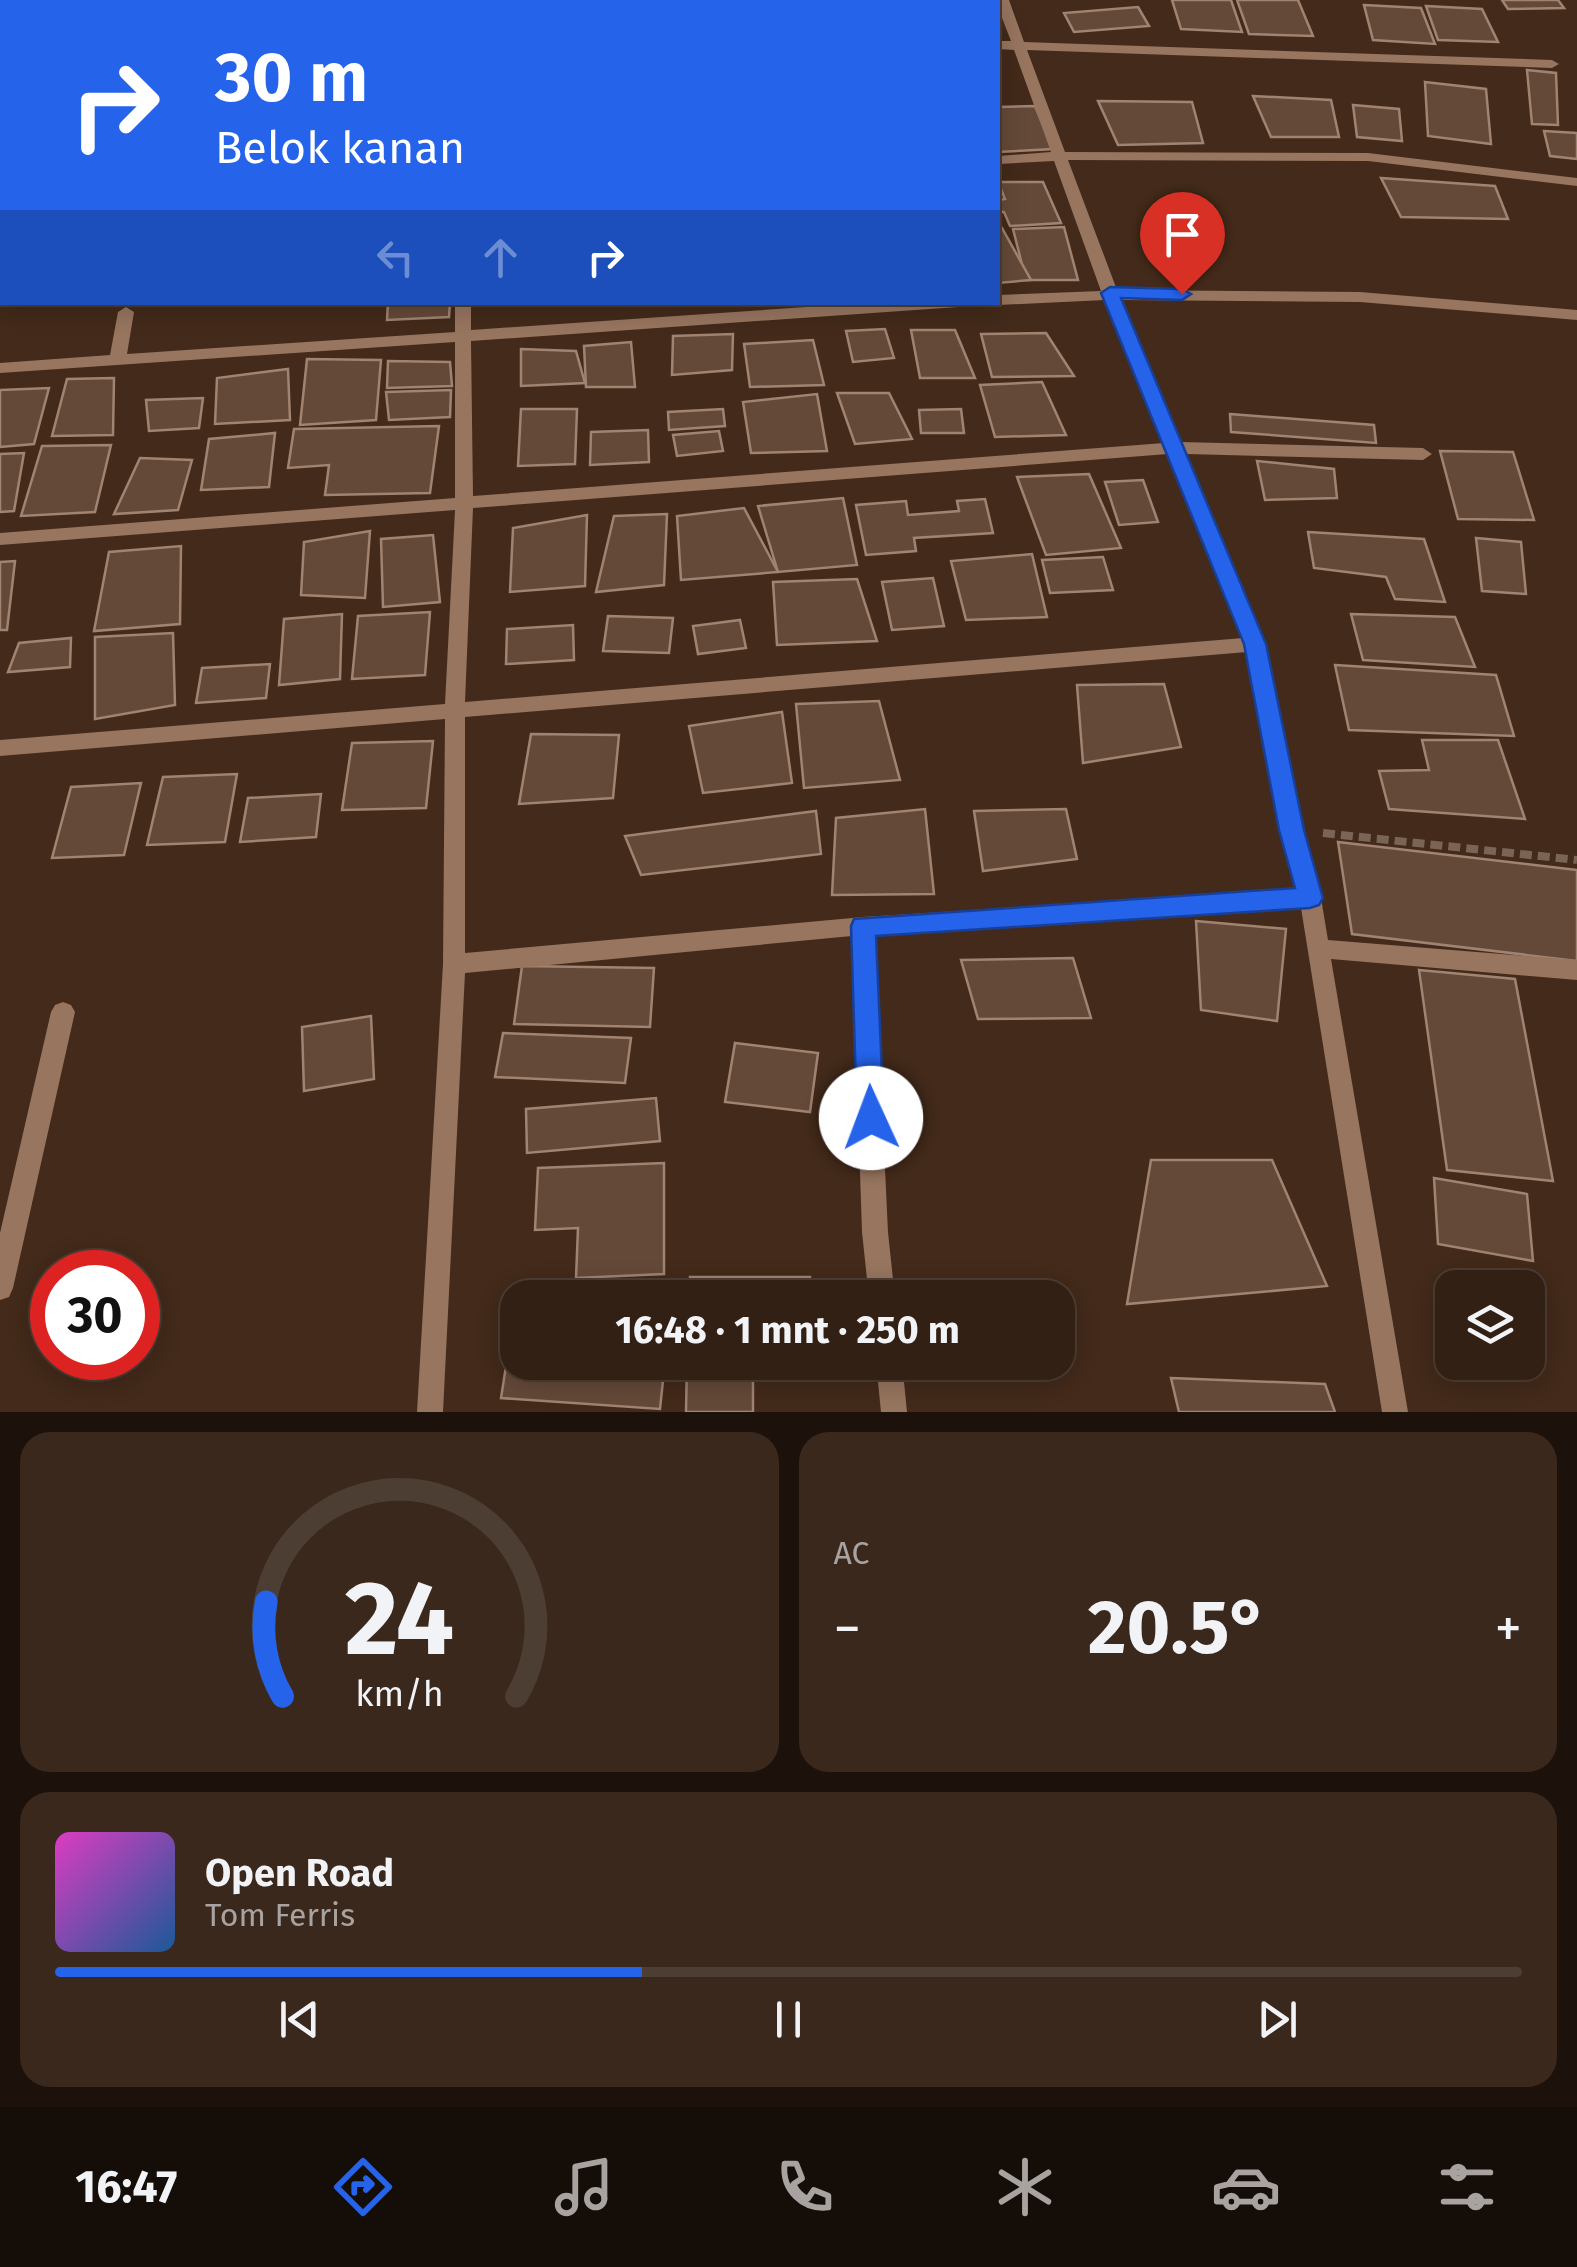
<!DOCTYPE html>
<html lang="id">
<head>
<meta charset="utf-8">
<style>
	body { margin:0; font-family:"Fira Sans",sans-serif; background:#3a281d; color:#f1f3f6; height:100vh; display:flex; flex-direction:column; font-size:38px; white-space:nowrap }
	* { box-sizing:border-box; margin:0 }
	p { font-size:32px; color:#a8a3a0 }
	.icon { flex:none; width:55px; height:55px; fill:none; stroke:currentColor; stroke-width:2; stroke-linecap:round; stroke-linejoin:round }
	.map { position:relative; height:1412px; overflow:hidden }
	.panel { display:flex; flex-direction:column; gap:20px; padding:20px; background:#1c120b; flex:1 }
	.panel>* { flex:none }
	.guide { position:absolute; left:0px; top:0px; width:1000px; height:305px; box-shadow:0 5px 25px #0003,0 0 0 2px #4d3e34; background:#2563eb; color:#fff; overflow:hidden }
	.fabs { position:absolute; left:1435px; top:1270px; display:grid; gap:20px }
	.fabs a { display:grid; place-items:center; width:110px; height:110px; border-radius:20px; background:#322014; box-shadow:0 5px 25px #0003,0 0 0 2px #4d3e34; font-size:50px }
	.speed { position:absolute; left:30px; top:1250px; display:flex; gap:20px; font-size:50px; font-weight:700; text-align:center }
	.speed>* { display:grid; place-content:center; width:130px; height:130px; border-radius:50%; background:#322014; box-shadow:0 5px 25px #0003,0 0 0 2px #4d3e34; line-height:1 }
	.speed .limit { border:15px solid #d22; background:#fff; color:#111 }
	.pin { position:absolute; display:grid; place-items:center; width:85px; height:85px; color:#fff; margin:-102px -42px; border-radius:50% 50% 50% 0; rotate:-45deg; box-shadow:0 0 10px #0007 }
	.pin .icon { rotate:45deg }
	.me { position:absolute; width:110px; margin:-55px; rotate:358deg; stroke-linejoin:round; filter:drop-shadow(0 0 8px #0008) }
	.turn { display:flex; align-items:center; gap:35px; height:210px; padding:0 50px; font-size:45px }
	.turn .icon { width:130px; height:130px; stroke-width:2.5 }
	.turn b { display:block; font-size:70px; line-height:85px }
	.lanes { display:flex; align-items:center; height:95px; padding:0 50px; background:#0003; justify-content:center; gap:50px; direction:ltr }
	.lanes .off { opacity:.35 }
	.big { font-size:75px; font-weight:700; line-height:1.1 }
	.panel .widget { flex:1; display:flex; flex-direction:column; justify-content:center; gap:15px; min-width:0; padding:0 35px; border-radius:30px; background:#3a281d }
	.panel .dial { align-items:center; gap:0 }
	.dial svg { height:260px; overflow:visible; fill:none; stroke:#4d3e34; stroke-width:7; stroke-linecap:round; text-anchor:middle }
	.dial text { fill:#f1f3f6; stroke:none }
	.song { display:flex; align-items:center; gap:30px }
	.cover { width:120px; height:120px; border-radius:15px; background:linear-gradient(135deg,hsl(310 70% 55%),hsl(210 70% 35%)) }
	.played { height:10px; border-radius:5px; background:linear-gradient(90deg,#2563eb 40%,#4d3e34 40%) }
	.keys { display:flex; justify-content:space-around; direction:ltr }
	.heat { display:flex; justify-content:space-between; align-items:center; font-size:55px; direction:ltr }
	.panel .tiles { flex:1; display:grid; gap:20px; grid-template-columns:1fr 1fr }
	.widget:last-child { grid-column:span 2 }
	.trip { position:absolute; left:500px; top:1280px; width:575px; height:100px; border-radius:30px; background:#322014; box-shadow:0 5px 25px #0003,0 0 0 2px #4d3e34; font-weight:700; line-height:100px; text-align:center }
	.tab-bar { display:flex; height:160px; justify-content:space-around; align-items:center; background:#140d08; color:#a8a3a0 }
	.tab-bar .icon { width:70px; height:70px }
	.tab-bar .active { color:#2563eb }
	.tab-bar b { font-size:45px; color:#f1f3f6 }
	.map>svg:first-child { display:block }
	.building { fill:#644938; stroke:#a08370; stroke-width:2.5 }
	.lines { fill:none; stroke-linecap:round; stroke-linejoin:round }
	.path { stroke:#7a6456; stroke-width:8; stroke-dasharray:12 6; stroke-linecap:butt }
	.street { fill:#97755f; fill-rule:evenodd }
	.route { fill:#2563eb; stroke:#184099; stroke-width:2.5 }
</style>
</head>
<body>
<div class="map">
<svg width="1577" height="1412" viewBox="0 0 1577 1412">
	<rect width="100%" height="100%" fill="#432a1a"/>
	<g class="building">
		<polygon points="1172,0 1231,0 1242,32 1181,29"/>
		<polygon points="1237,0 1298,0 1313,36 1249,34"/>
		<polygon points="1502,0 1558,0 1564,8 1508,9"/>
		<polygon points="1364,5 1421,8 1435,44 1373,40"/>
		<polygon points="1426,6 1482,9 1498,42 1438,40"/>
		<polygon points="1138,7 1149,26 1074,32 1064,13"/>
		<polygon points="1527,70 1556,73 1558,125 1532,124"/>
		<polygon points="1425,82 1486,89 1491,144 1428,136"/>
		<polygon points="1253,96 1331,100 1339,137 1271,137"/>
		<polygon points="1098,101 1192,102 1203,143 1118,145"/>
		<polygon points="1353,105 1399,109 1402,141 1357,137"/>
		<polygon points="1035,106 1053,149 998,152 998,107"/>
		<polygon points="1544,131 1577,133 1577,159 1550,156"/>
		<polygon points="1381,178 1495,186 1508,219 1401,217"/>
		<polygon points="998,182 1043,182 1061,223 1010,226 1004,212 998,212 998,200 1005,199"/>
		<polygon points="1064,227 1078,280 1026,280 1013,229"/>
		<polygon points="1002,228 1031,280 998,283 998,229"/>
		<polygon points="388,302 450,302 449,317 387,320"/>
		<polygon points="885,329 894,358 853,362 846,331"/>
		<polygon points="911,330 955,330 975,378 920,378"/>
		<polygon points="1046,333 1074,376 992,377 981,334"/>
		<polygon points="733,334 732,370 672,375 673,336"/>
		<polygon points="813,340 824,385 750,387 744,344"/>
		<polygon points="631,342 635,387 586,387 584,346"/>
		<polygon points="521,349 576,351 585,383 521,386"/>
		<polygon points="307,359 381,360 376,420 300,425"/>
		<polygon points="388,361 450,362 452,386 387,388"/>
		<polygon points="288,369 290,420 215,424 217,378"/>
		<polygon points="114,378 113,435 52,436 67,379"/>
		<polygon points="1042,382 1066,435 995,437 980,385"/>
		<polygon points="49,388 34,444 0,447 0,390"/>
		<polygon points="451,390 450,417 389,420 386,392"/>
		<polygon points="837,393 889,393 912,439 855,444"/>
		<polygon points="817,394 827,451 751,453 743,402"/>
		<polygon points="203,398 199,428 149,431 146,400"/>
		<polygon points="521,409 577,409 575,464 518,466"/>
		<polygon points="723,409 725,426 669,430 668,412"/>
		<polygon points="961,409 964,433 921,433 919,410"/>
		<polygon points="1230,414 1374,425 1376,443 1231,432"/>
		<polygon points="439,426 430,493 325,495 329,465 288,468 294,429"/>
		<polygon points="648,430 649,462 590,465 591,432"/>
		<polygon points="719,431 723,451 677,456 673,435"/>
		<polygon points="275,433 269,487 201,490 209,439"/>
		<polygon points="111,445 95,512 21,516 42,446"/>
		<polygon points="1440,451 1513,452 1534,520 1458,519"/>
		<polygon points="24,453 14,511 0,512 0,454"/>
		<polygon points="140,458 192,460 178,510 114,514"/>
		<polygon points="1257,461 1334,469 1337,498 1265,500"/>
		<polygon points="1089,474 1121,548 1046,555 1017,477"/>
		<polygon points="1143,480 1158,522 1119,525 1105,482"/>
		<polygon points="843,498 857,565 778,572 758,506"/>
		<polygon points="985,499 993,533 914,538 916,551 866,555 856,505 906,501 908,515 959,511 957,501"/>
		<polygon points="744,508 778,572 681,580 677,516"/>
		<polygon points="667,514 664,585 596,592 614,516"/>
		<polygon points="587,515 585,586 510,592 513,528"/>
		<polygon points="370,531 365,598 301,595 304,542"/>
		<polygon points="1308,532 1424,539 1445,602 1395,599 1386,577 1314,568"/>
		<polygon points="433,535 440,602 383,607 381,539"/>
		<polygon points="1476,538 1521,542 1526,594 1482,591"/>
		<polygon points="181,546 180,624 94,631 109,552"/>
		<polygon points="1032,554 1047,617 966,620 951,561"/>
		<polygon points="1103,557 1113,590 1050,593 1042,560"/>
		<polygon points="15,561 7,630 0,630 0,562"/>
		<polygon points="933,578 944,626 892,630 882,582"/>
		<polygon points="857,579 877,641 777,645 773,582"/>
		<polygon points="430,612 425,675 352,679 358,616"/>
		<polygon points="342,614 340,679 279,685 284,619"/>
		<polygon points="1351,614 1455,617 1475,667 1363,660"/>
		<polygon points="608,616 673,618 669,653 603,651"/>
		<polygon points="740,620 746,648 698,654 693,626"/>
		<polygon points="573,625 574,660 506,664 507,629"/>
		<polygon points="173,633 175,705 95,719 95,637"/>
		<polygon points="71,638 70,667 8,672 19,643"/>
		<polygon points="270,664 266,698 196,703 202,668"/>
		<polygon points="1335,665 1496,675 1514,736 1349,730"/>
		<polygon points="1164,684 1181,747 1083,763 1077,685"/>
		<polygon points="879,701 900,780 804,788 796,704"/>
		<polygon points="782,712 792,783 703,793 689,726"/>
		<polygon points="531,734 619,735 613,798 519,804"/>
		<polygon points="1422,740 1498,740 1525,819 1389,809 1379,771 1429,770"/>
		<polygon points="433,741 426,808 342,810 352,743"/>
		<polygon points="237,774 225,842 147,845 163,777"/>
		<polygon points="141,783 124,855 52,858 71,787"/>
		<polygon points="321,794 316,837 240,842 248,798"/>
		<polygon points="925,809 934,894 832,895 836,818"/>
		<polygon points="1066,809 1077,859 983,871 974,811"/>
		<polygon points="816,811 821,854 641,875 625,836"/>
		<polygon points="1338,842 1577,870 1577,961 1352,934"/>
		<polygon points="1196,921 1286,929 1277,1021 1201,1010"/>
		<polygon points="1073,958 1091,1018 978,1019 961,960"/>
		<polygon points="522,966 654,968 650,1027 514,1024"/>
		<polygon points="1419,970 1515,979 1553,1181 1447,1170"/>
		<polygon points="371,1016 374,1079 304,1091 302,1027"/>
		<polygon points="503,1033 631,1038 625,1083 495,1077"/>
		<polygon points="735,1043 818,1053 810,1112 725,1102"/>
		<polygon points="656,1098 660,1141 527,1153 526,1109"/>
		<polygon points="1151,1160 1272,1160 1327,1286 1127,1304"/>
		<polygon points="664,1163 664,1274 576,1278 578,1228 535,1230 538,1168"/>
		<polygon points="1434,1178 1527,1194 1533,1261 1438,1244"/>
		<polygon points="690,1277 810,1277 810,1298 689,1298"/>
		<polygon points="581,1292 672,1297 580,1298"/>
		<polygon points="509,1347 518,1348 518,1362 665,1362 660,1409 501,1398"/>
		<polygon points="687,1362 753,1362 753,1412 686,1412"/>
		<polygon points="1171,1378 1325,1384 1335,1412 1179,1412"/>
	</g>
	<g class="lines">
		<polyline class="path" points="1323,833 1577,860"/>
		<g class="street">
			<polygon points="463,0 477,0 477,2 464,2"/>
			<path d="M995 0H1009L1024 42 1552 60 1559 64 1552 68 1027 50 1065 152 1368 153 1577 178V186L1368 161 1068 160 1117 290 1360 292 1577 310V320L1360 302 1121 300 1181 442 1423 448 1432 454 1423 460 1186 454 1265 644 1302 830 1321 898 1328 940 1577 960V980L1331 959 1408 1412H1382L1301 908 874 935 888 1232 895 1298H869L862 1232 852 936 465 973 443 1412H417L443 964 445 719 0 756V740L445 704 455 510 0 545V533L455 498V342L0 373V363L110 355 118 312 126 307 134 312 127 354 455 332V302H471V330L880 302H966L958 307 471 341 473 496 1164 443 1105 300 998 305 992 302H998V295L1101 291 1054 161 998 164V156L1051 152 1014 50 998 49V41H1011ZM1168 454 1243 638 465 702 473 508ZM1247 652 1280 830 1297 890 863 917 465 953V717Z"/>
			<rect x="0" y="94" width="2" height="8"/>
			<polygon points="0,219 2,220 2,229 0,229"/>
			<polygon points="63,1002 71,1005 75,1012 13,1288 9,1297 0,1300 0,1233 51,1012 55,1005"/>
			<polygon points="876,1362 902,1362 907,1412 881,1412"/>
		</g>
	</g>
	<polygon class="route" points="1110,287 1182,289 1191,294 1182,300 1121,298 1266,644 1304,830 1323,898 1319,905 1310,908 876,936 884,1118 880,1126 871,1130 861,1126 857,1118 851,926 854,919 1295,888 1279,830 1244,644 1101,293"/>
</svg>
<div class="fabs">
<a><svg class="icon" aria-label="layers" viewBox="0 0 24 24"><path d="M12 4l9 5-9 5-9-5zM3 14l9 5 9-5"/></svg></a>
</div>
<div class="speed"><div class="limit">30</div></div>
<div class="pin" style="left:1182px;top:294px;background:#d93025"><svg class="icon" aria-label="arrive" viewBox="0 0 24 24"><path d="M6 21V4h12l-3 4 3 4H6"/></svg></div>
<svg class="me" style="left:871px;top:1118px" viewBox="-20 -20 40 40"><circle r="19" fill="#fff"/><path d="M0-13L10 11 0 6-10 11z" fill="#2563eb"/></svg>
<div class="trip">16:48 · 1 mnt · 250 m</div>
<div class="guide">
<div class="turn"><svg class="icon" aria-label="right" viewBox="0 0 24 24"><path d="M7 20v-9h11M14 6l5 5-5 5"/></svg><div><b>30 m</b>Belok kanan</div></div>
<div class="lanes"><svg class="icon off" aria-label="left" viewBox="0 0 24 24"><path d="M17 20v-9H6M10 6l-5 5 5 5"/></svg><svg class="icon off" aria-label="ahead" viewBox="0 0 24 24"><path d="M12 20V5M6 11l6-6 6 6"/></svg><svg class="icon" aria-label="right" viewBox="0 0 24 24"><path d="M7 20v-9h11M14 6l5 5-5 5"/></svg></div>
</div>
</div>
<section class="panel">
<div class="tiles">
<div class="widget dial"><svg viewBox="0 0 100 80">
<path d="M14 69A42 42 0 1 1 86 69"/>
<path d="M14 69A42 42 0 0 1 9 40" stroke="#2563eb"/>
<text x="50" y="56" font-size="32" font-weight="700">24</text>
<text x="50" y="72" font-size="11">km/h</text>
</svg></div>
<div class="widget"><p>AC</p>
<div class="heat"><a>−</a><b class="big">20.5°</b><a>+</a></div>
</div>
<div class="widget">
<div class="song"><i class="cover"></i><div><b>Open Road</b><p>Tom Ferris</p></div></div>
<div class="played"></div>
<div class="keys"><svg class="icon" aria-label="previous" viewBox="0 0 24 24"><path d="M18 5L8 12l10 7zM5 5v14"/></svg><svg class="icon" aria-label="pause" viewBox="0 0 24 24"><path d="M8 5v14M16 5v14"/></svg><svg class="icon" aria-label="next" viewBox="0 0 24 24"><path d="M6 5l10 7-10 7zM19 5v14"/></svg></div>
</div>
</div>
</section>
<nav class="tab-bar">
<b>16:47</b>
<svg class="icon active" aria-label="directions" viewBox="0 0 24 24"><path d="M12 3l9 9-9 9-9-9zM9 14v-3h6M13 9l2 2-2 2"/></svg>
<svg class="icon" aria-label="music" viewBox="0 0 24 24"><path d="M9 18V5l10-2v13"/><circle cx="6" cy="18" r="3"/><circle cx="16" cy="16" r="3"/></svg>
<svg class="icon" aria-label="phone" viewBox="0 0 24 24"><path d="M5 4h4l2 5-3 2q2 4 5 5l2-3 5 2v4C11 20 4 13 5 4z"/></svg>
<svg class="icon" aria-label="climate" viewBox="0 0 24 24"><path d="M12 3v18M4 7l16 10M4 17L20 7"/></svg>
<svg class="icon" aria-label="car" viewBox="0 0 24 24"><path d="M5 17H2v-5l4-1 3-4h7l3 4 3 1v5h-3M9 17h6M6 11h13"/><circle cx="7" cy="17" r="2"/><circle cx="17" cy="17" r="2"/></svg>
<svg class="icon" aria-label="filters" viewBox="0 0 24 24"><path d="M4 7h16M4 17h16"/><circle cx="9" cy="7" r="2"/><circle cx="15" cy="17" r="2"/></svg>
</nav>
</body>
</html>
